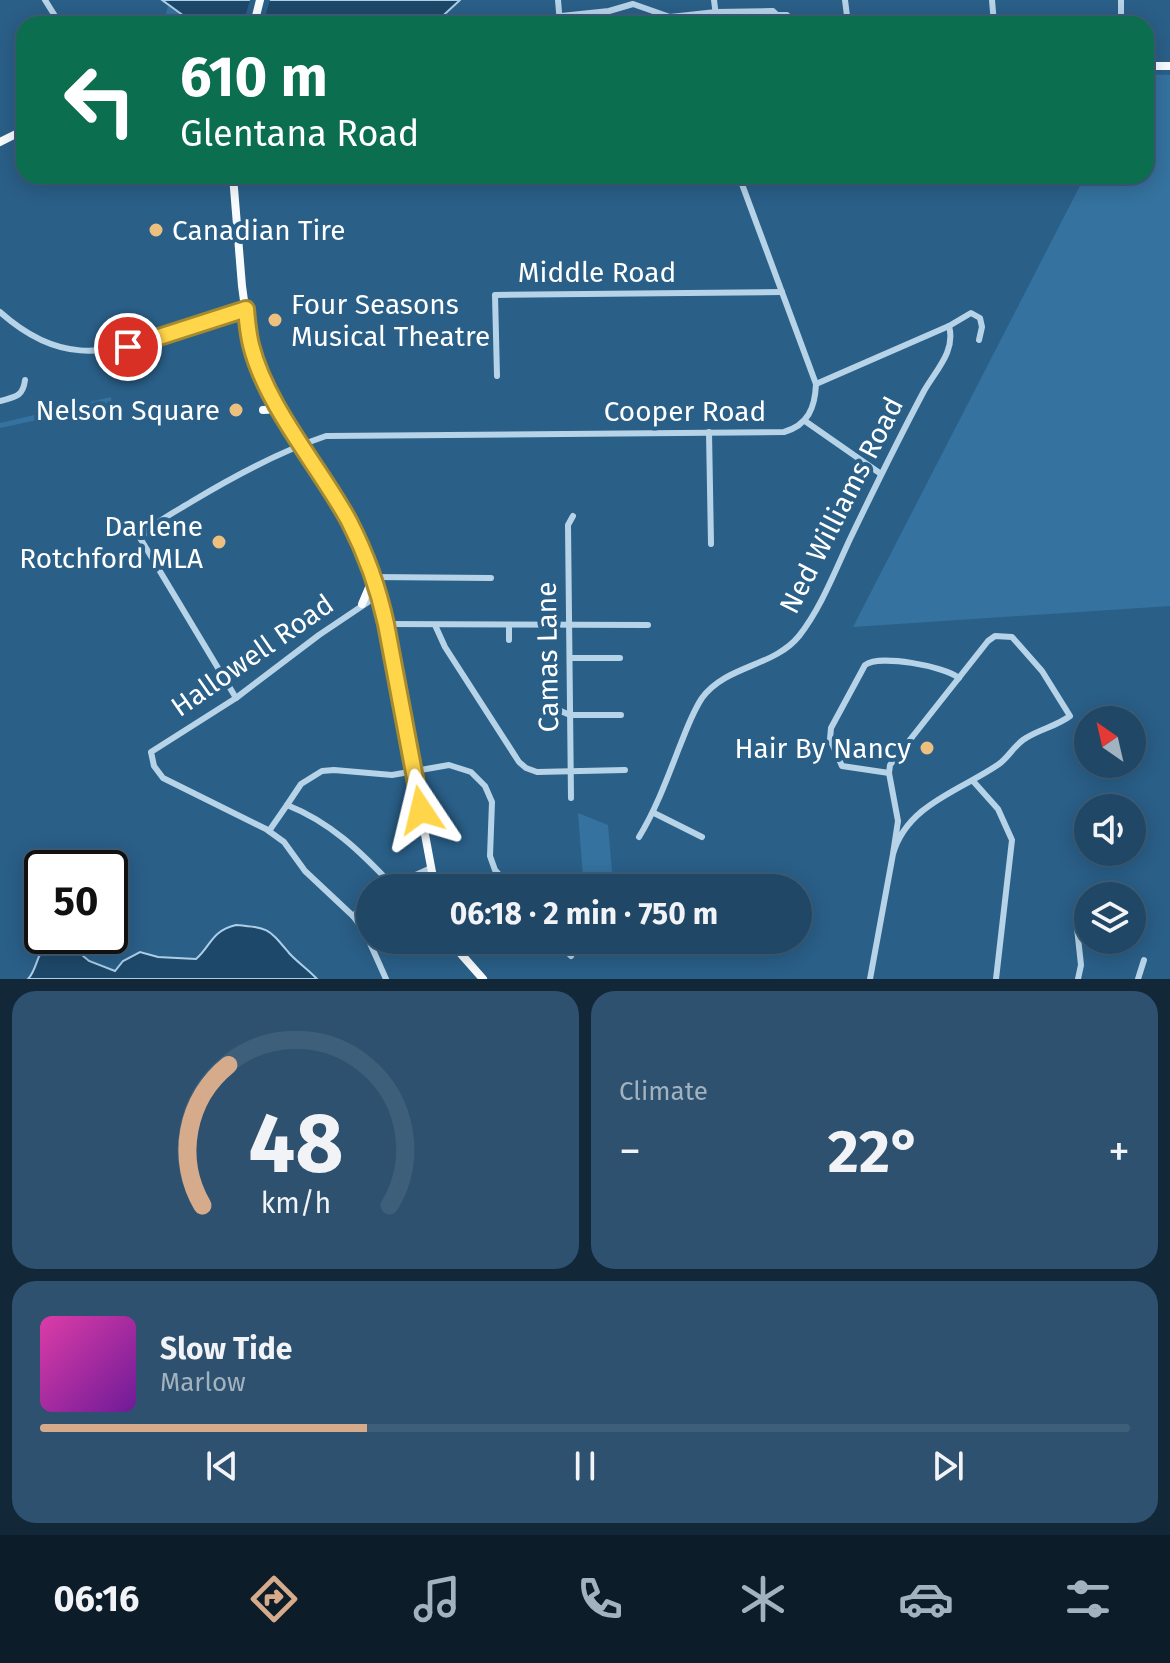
<!DOCTYPE html>
<html lang="en">
<head>
<meta charset="utf-8">
<style>
	body { margin:0; font-family:"Fira Sans",sans-serif; background:#2d516f; color:#f1f3f6; height:100vh; display:flex; flex-direction:column; font-size:30px; white-space:nowrap }
	* { box-sizing:border-box; margin:0 }
	p { font-size:26px; color:#a2b2bf }
	.icon { flex:none; width:44px; height:44px; fill:none; stroke:currentColor; stroke-width:2; stroke-linecap:round; stroke-linejoin:round }
	.map { position:relative; height:979px; overflow:hidden }
	.drawer { display:flex; flex-direction:column; gap:12px; padding:12px; background:#122738; flex:1 }
	.drawer>* { flex:none }
	.banner { position:absolute; left:16px; top:16px; width:1138px; height:168px; border-radius:24px; box-shadow:0 4px 20px #0003,0 0 0 2px #3d5f7a; background:#0b6e4f; color:#fff; overflow:hidden }
	.needle { width:52px; rotate:326deg }
	.fabs { position:absolute; left:1074px; top:706px; display:grid; gap:16px }
	.fabs a { display:grid; place-items:center; width:72px; height:72px; border-radius:50%; background:#204766; box-shadow:0 4px 20px #0003,0 0 0 2px #3d5f7a; font-size:40px }
	.speed { position:absolute; left:24px; top:850px; display:flex; gap:16px; font-size:40px; font-weight:700; text-align:center }
	.speed>* { display:grid; place-content:center; width:104px; height:104px; border-radius:50%; background:#204766; box-shadow:0 4px 20px #0003,0 0 0 2px #3d5f7a; line-height:1 }
	.speed .limit { border:4px solid #111; border-radius:12px; background:#fff; color:#111 }
	.pin { position:absolute; display:grid; place-items:center; width:68px; height:68px; color:#fff; margin:-34px; border:4px solid #fff; border-radius:50%; box-shadow:0 2px 8px #0007 }
	.me { position:absolute; width:88px; margin:-44px; rotate:350deg; stroke-linejoin:round; filter:drop-shadow(0 0 6px #0008) }
	.turn { display:flex; align-items:center; gap:28px; height:168px; padding:0 32px; font-size:36px }
	.turn .icon { width:104px; height:104px; stroke-width:2.5 }
	.turn b { display:block; font-size:56px; line-height:68px }
	.big { font-size:60px; font-weight:700; line-height:1.1 }
	.drawer .tile { flex:1; display:flex; flex-direction:column; justify-content:center; gap:12px; min-width:0; padding:0 28px; border-radius:24px; background:#2d516f }
	.drawer .dial { align-items:center; gap:0 }
	.dial svg { height:208px; overflow:visible; fill:none; stroke:#3d5f7a; stroke-width:7; stroke-linecap:round; text-anchor:middle }
	.dial text { fill:#f1f3f6; stroke:none }
	.song { display:flex; align-items:center; gap:24px }
	.cover { width:96px; height:96px; border-radius:12px; background:linear-gradient(135deg,hsl(320 70% 55%),hsl(280 70% 35%)) }
	.played { height:8px; border-radius:4px; background:linear-gradient(90deg,#d6ab8b 30%,#3d5f7a 30%) }
	.keys { display:flex; justify-content:space-around; direction:ltr }
	.heat { display:flex; justify-content:space-between; align-items:center; font-size:44px; direction:ltr }
	.drawer .tiles { flex:1; display:grid; gap:12px; grid-template-columns:1fr 1fr }
	.tile:last-child { grid-column:span 2 }
	.trip { position:absolute; left:356px; top:874px; width:456px; height:80px; border-radius:40px; background:#204766; box-shadow:0 4px 20px #0003,0 0 0 2px #3d5f7a; font-weight:700; line-height:80px; text-align:center }
	.tabs { display:flex; height:128px; justify-content:space-around; align-items:center; background:#0d1c29; color:#a2b2bf }
	.tabs .icon { width:56px; height:56px }
	.tabs .selected { color:#d6ab8b }
	.tabs b { font-size:36px; color:#f1f3f6 }
	.map>svg:first-child { display:block }
	.green { fill:#35729f }
	.water { fill:#1e4869; stroke:#accfe8; stroke-width:2 }
	.pier { fill:#2a5f88 }
	.lines { fill:none; stroke-linecap:round; stroke-linejoin:round }
	.minor { stroke:#b7d3e8; stroke-width:6 }
	.major { stroke:#f9fcfe; stroke-width:8 }
	.route-casing { stroke:#a68a30; stroke-width:20 }
	.route { stroke:#ffd54a; stroke-width:14 }
	.poi-dot { fill:#eec07f; stroke:#2a5f88; stroke-width:3 }
	.labels { text-anchor:middle; stroke-width:8; stroke-linejoin:round; paint-order:stroke }
	.poi-label { font-size:28px; fill:#fff; stroke:#2a5f88; text-anchor:end }
	.street-label { font-size:28px; fill:#fff; stroke:#2a5f88 }
</style>
</head>
<body>
<div class="map">
<svg width="1170" height="979" viewBox="0 0 1170 979">
	<rect width="100%" height="100%" fill="#2a5f88"/>
	<g class="green">
		<polygon points="168,6 195,24 163,24"/>
		<polygon points="1146,74 1170,75 1170,606 853,627 1085,176 1146,176"/>
		<polygon points="111,397 112,404 0,428 0,423"/>
		<path d="M578 813 608 825 613 883C600 885 593 887 583 877Z"/>
	</g>
	<g class="water">
		<polygon points="162,0 460,0 434,24 195,24"/>
		<path d="M236 925C269 928 268 928 289 953 297 962 308 969 317 979H28C42 964 33 937 70 945L89 961 115 971 123 961 140 952 158 957 196 959C211 946 211 931 236 925Z"/>
	</g>
	<polygon class="pier" points="250,0 270,0 263,24 243,24"/>
	<g class="lines">
		<g class="minor">
			<polyline points="45,0 60,24"/>
			<polyline points="558,0 560,24"/>
			<polyline points="714,0 717,24"/>
			<polyline points="845,0 848,24"/>
			<polyline points="992,0 994,24"/>
			<polyline points="1121,0 1121,24"/>
			<polyline points="561,16 609,11 633,4 670,17 716,12 773,11 777,15 787,15 790,18 788,24"/>
			<path d="M0 312C57 363 101 356 168 334 194 326 220 317 246 309"/>
			<polyline points="497,376 495,295 782,292"/>
			<polyline points="816,384 949,326 971,313 980,318 982,327 979,340"/>
			<path d="M0 401C15 397 23 397 25 380"/>
			<polyline points="805,421 881,474"/>
			<polyline points="709,432 711,544"/>
			<polyline points="373,577 491,578"/>
			<polyline points="380,594 319,635 236,698 151,752 154,766 163,778 266,829 284,842 305,871 353,916 365,932 386,979"/>
			<polyline points="386,624 648,625"/>
			<polyline points="435,625 445,647 519,762 526,768 537,772 625,770"/>
			<polyline points="509,625 509,640"/>
			<polyline points="571,658 620,658"/>
			<path d="M236 698 140 538C155 522 173 513 191 502 234 476 278 452 326 436L784 432C808 425 815 408 816 384L739 176"/>
			<polyline points="556,709 570,715 621,715"/>
			<path d="M889 773 842 766 830 739 831 728 865 665C879 654 944 666 959 678"/>
			<polyline points="973,781 998,809 1012,840 996,979"/>
			<polyline points="571,798 568,525 573,516"/>
			<polyline points="287,805 301,784 322,771 334,770 392,775 449,765 471,772 485,786 492,802 490,856 495,870 511,888"/>
			<polyline points="654,813 702,837"/>
			<path d="M269 831 287 805C330 822 360 851 392 885"/>
			<path d="M639 837C656 809 667 779 679 748 686 731 692 713 702 698 726 665 774 667 799 636 821 608 835 571 850 539 874 489 898 440 924 391 936 370 956 351 949 326"/>
			<polyline points="387,888 431,868"/>
			<polyline points="353,916 370,901"/>
			<polyline points="1077,928 1081,965 1078,979"/>
			<polyline points="556,940 571,956"/>
			<path d="M870 979 893 854C907 804 962 790 999 764 1009 757 1015 744 1026 738 1040 729 1057 726 1070 716L1042 671 1012 637 995 636 988 641 890 765 889 773 898 821 893 854"/>
			<polyline points="1138,979 1144,960"/>
		</g>
		<g class="major">
			<polyline points="254,24 260,0"/>
			<polyline points="1146,66 1170,66"/>
			<polyline points="0,142 24,130"/>
			<polyline points="233,176 242,286 249,337 256,360 272,395 348,519 367,559 380,594 435,888"/>
			<polyline points="263,410 281,409"/>
			<polyline points="362,604 373,578"/>
			<polyline points="453,940 461,954 483,979"/>
		</g>
	</g>
	<g class="lines">
		<defs>
			<path id="route" d="M128 347 246 309C247 321 248 333 251 345 266 406 319 466 349 521 366 554 378 587 386 624L421 810"/>
		</defs>
		<use href="#route" class="route-casing"/>
		<use href="#route" class="route"/>
	</g>
	<g class="poi-dot">
		<circle cx="156" cy="230" r="8"/>
		<circle cx="275" cy="320" r="8"/>
		<circle cx="236" cy="410" r="8"/>
		<circle cx="219" cy="542" r="8"/>
		<circle cx="927" cy="748" r="8"/>
	</g>
	<g class="labels">
		<g class="poi-label">
			<text x="172" y="240" text-anchor="start">Canadian Tire</text>
			<text x="291" y="314" text-anchor="start">Four Seasons<tspan x="291" dy="32">Musical Theatre</tspan></text>
			<text x="220" y="420">Nelson Square</text>
			<text x="203" y="536">Darlene<tspan x="203" dy="32">Rotchford MLA</tspan></text>
			<text x="911" y="758">Hair By Nancy</text>
		</g>
		<g class="street-label">
			<text x="597" y="282">Middle Road</text>
			<text x="685" y="421">Cooper Road</text>
			<text transform="translate(841 505) rotate(-63)" y="10">Ned Williams Road</text>
			<text transform="translate(252 655) rotate(-35)" y="10">Hallowell Road</text>
			<text transform="translate(547 657) rotate(-91)" y="10">Camas Lane</text>
		</g>
	</g>
</svg>
<div class="fabs">
<a><svg class="needle" viewBox="-14 -14 28 28"><path d="M0-13l5 13h-10z" fill="#e53935"/><path d="M0 13l5-13h-10z" fill="#a2b2bf"/></svg></a>
<a><svg class="icon" aria-label="sound" viewBox="0 0 24 24"><path d="M4 9h4l5-4v14l-5-4H4zM17 9q2 3 0 6"/></svg></a>
<a><svg class="icon" aria-label="layers" viewBox="0 0 24 24"><path d="M12 4l9 5-9 5-9-5zM3 14l9 5 9-5"/></svg></a>
</div>
<div class="speed"><div class="limit">50</div></div>
<div class="pin" style="left:128px;top:347px;background:#d93025"><svg class="icon" aria-label="arrive" viewBox="0 0 24 24"><path d="M6 21V4h12l-3 4 3 4H6"/></svg></div>
<svg class="me" style="left:421px;top:810px" viewBox="-20 -20 40 40"><path d="M0-17L14 15 0 8-14 15z" fill="#ffd54a" stroke="#fff" stroke-width="4"/></svg>
<div class="trip">06:18 · 2 min · 750 m</div>
<div class="banner">
<div class="turn"><svg class="icon" aria-label="left" viewBox="0 0 24 24"><path d="M17 20v-9H6M10 6l-5 5 5 5"/></svg><div><b>610 m</b>Glentana Road</div></div>
</div>
</div>
<section class="drawer">
<div class="tiles">
<div class="tile dial"><svg viewBox="0 0 100 80">
<path d="M14 69A42 42 0 1 1 86 69"/>
<path d="M14 69A42 42 0 0 1 24 15" stroke="#d6ab8b"/>
<text x="50" y="56" font-size="32" font-weight="700">48</text>
<text x="50" y="72" font-size="11">km/h</text>
</svg></div>
<div class="tile"><p>Climate</p>
<div class="heat"><a>−</a><b class="big">22°</b><a>+</a></div>
</div>
<div class="tile">
<div class="song"><i class="cover"></i><div><b>Slow Tide</b><p>Marlow</p></div></div>
<div class="played"></div>
<div class="keys"><svg class="icon" aria-label="previous" viewBox="0 0 24 24"><path d="M18 5L8 12l10 7zM5 5v14"/></svg><svg class="icon" aria-label="pause" viewBox="0 0 24 24"><path d="M8 5v14M16 5v14"/></svg><svg class="icon" aria-label="next" viewBox="0 0 24 24"><path d="M6 5l10 7-10 7zM19 5v14"/></svg></div>
</div>
</div>
</section>
<nav class="tabs">
<b>06:16</b>
<svg class="icon selected" aria-label="directions" viewBox="0 0 24 24"><path d="M12 3l9 9-9 9-9-9zM9 14v-3h6M13 9l2 2-2 2"/></svg>
<svg class="icon" aria-label="music" viewBox="0 0 24 24"><path d="M9 18V5l10-2v13"/><circle cx="6" cy="18" r="3"/><circle cx="16" cy="16" r="3"/></svg>
<svg class="icon" aria-label="phone" viewBox="0 0 24 24"><path d="M5 4h4l2 5-3 2q2 4 5 5l2-3 5 2v4C11 20 4 13 5 4z"/></svg>
<svg class="icon" aria-label="climate" viewBox="0 0 24 24"><path d="M12 3v18M4 7l16 10M4 17L20 7"/></svg>
<svg class="icon" aria-label="car" viewBox="0 0 24 24"><path d="M5 17H2v-5l4-1 3-4h7l3 4 3 1v5h-3M9 17h6M6 11h13"/><circle cx="7" cy="17" r="2"/><circle cx="17" cy="17" r="2"/></svg>
<svg class="icon" aria-label="filters" viewBox="0 0 24 24"><path d="M4 7h16M4 17h16"/><circle cx="9" cy="7" r="2"/><circle cx="15" cy="17" r="2"/></svg>
</nav>
</body>
</html>
